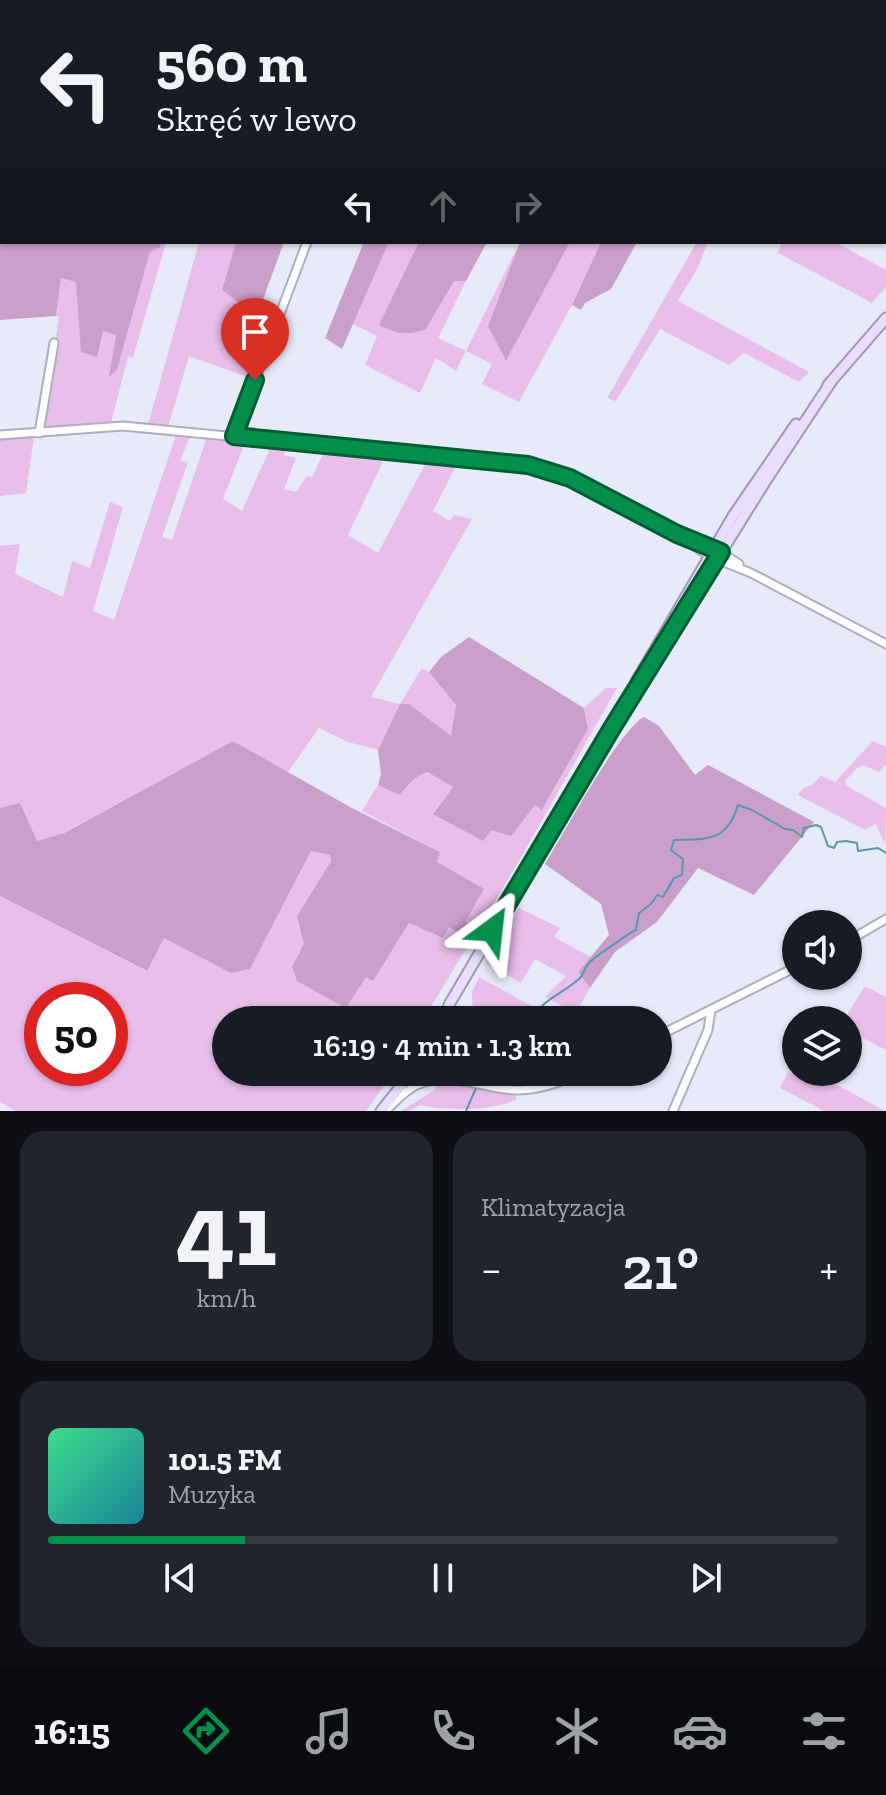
<!DOCTYPE html>
<html lang="pl">
<head>
<meta charset="utf-8">
<style>
	body { margin:0; font-family:"Zilla Slab",serif; background:#20242c; color:#f1f3f6; height:100vh; display:flex; flex-direction:column; font-size:30px; white-space:nowrap }
	* { box-sizing:border-box; margin:0 }
	p { font-size:26px; color:#9ea1a6 }
	.icon { flex:none; width:44px; height:44px; fill:none; stroke:currentColor; stroke-width:2; stroke-linecap:round; stroke-linejoin:round }
	.map { position:relative; height:1111px; overflow:hidden }
	.details { display:flex; flex-direction:column; gap:20px; padding:20px; background:#0d0f14; flex:1 }
	.details>* { flex:none }
	.hud { position:absolute; left:0px; top:0px; width:886px; height:244px; box-shadow:0 2px 6px #0004; background:#171b24; color:#f1f3f6; overflow:hidden }
	.buttons { position:absolute; left:782px; top:910px; display:grid; gap:16px }
	.buttons a { display:grid; place-items:center; width:80px; height:80px; border-radius:50%; background:#171b24; box-shadow:0 2px 6px #0004; font-size:40px }
	.speed { position:absolute; left:24px; top:982px; display:flex; gap:16px; font-size:40px; font-weight:700; text-align:center }
	.speed>* { display:grid; place-content:center; width:104px; height:104px; border-radius:50%; background:#171b24; box-shadow:0 2px 6px #0004; line-height:1 }
	.speed .limit { border:12px solid #d22; background:#fff; color:#111 }
	.pin { position:absolute; display:grid; place-items:center; width:68px; height:68px; color:#fff; margin:-82px -34px; border-radius:50% 50% 50% 0; rotate:-45deg; box-shadow:0 0 8px #0007 }
	.pin .icon { rotate:45deg }
	.me { position:absolute; width:88px; margin:-44px; rotate:30deg; stroke-linejoin:round; filter:drop-shadow(0 0 6px #0008) }
	.turn { display:flex; align-items:center; gap:28px; height:168px; padding:0 24px; font-size:36px }
	.turn .icon { width:104px; height:104px; stroke-width:2.5 }
	.turn b { display:block; font-size:56px; line-height:68px }
	.lanes { display:flex; align-items:center; height:76px; padding:0 24px; background:#0003; justify-content:center; gap:40px; direction:ltr }
	.lanes .off { opacity:.35 }
	.big { font-size:60px; font-weight:600; line-height:1.1 }
	.details .card { flex:1; display:flex; flex-direction:column; justify-content:center; gap:12px; min-width:0; padding:0 28px; border-radius:24px; background:#20242c }
	.details .dial { align-items:center; gap:0 }
	.dial b { font-size:104px; line-height:1 }
	.song { display:flex; align-items:center; gap:24px }
	.cover { width:96px; height:96px; border-radius:12px; background:linear-gradient(135deg,hsl(150 70% 55%),hsl(190 70% 35%)) }
	.played { height:8px; border-radius:4px; background:linear-gradient(90deg,#048f4d 25%,#363941 25%) }
	.keys { display:flex; justify-content:space-around; direction:ltr }
	.heat { display:flex; justify-content:space-between; align-items:center; font-size:44px; direction:ltr }
	.details .tiles { flex:1; display:grid; gap:20px; grid-template-columns:1fr 1fr }
	.card:last-child { grid-column:span 2 }
	.trip { position:absolute; left:212px; top:1006px; width:460px; height:80px; border-radius:40px; background:#171b24; box-shadow:0 2px 6px #0004; font-weight:600; line-height:80px; text-align:center }
	.dock { display:flex; height:128px; justify-content:space-around; align-items:center; background:#090b0e; color:#9ea1a6 }
	.dock .icon { width:56px; height:56px }
	.dock .current { color:#048f4d }
	.dock b { font-size:36px; color:#f1f3f6 }
	.map>svg:first-child { display:block }
	.green { fill:#eabeea; fill-rule:evenodd }
	.forest { fill:#ca9fca }
	.lines { fill:none; stroke-linecap:round; stroke-linejoin:round }
	.stream { stroke:#5697b2; stroke-width:2 }
	.minor-casing { stroke:#acafbd; stroke-width:11 }
	.major-casing { stroke:#a296b8; stroke-width:13 }
	.minor { stroke:#fff; stroke-width:7 }
	.major { stroke:#e9dffc; stroke-width:9 }
	.route-casing { stroke:#035d32; stroke-width:20 }
	.route { stroke:#048f4d; stroke-width:14 }
</style>
</head>
<body>
<div class="map">
<svg width="886" height="1111" viewBox="0 0 886 1111">
	<rect width="100%" height="100%" fill="#e7eaf9"/>
	<g class="green">
		<polygon points="161,242 166,242 133,358 128,357 111,423 42,428 59,317 56,316 61,278 77,282 79,310 103,330 116,335 110,376 117,370 150,252 159,247"/>
		<polygon points="199,242 236,242 222,290 257,315 261,305 280,313 255,380 189,356 168,427 148,425"/>
		<polygon points="389,242 419,242 409,265 426,329 454,281 466,281 438,338 466,351 520,242 488,326 506,361 570,242 601,242 572,305 519,402 482,384 492,364 466,351 456,371 436,358 420,393 365,365 377,336 353,324"/>
		<polygon points="697,242 708,242 698,267 678,301 809,372 799,382 744,353 729,365 660,329 616,401 607,398"/>
		<polygon points="782,242 835,242 886,270 886,287 872,303 778,253"/>
		<polygon points="176,435 190,437 180,461 188,462 162,537 172,540 207,437 246,440 223,499 242,511 272,444 288,444 284,455 296,458 284,489 296,492 307,476 312,477 326,448 388,451 348,535 378,553 429,457 459,460 433,511 450,521 454,515 472,519 371,697 400,704 422,668 429,672 456,705 451,737 409,704 400,704 378,750 348,742 319,728 288,772 233,741 63,833 36,842 20,804 0,808 0,546 20,544 15,574 63,597 72,561 90,568 110,502 123,507 93,611 114,620"/>
		<polygon points="34,437 26,493 0,496 0,439"/>
		<path d="M606 688H617L519 861 432 1005 414 1020H226V1072H390L388 1080 366 1111H16L0 1102V896L146 971 164 938 250 969 311 851 330 855 331 861 297 916 373 981 409 923 443 938 449 926 465 922 436 861 440 852 362 811 378 785 399 795 415 778 427 772 453 787 433 813 491 830 535 805 543 809 588 729 584 708ZM42 1000H110V1068H42Z"/>
		<polygon points="873,741 886,747 886,764 879,772 863,765 856,769 845,781 847,786 886,808 885,844 876,824 865,830 798,795 803,788 812,785 821,776 835,782"/>
		<polygon points="519,908 560,928 554,937 591,957 578,972 590,988 576,1013 545,997 566,976 535,959 521,983 486,963"/>
		<polygon points="479,977 541,1011 535,1020 473,1020 472,992"/>
		<polygon points="865,986 886,997 886,1050 848,1030 848,1020 844,1020"/>
		<path d="M471 1072H532L551 1082C521 1089 498 1087 470 1074Z"/>
		<polygon points="788,1072 810,1084 817,1074 885,1111 824,1111 780,1088"/>
		<path d="M438 1081 515 1094 517 1099C496 1111 443 1111 420 1105L409 1111H401L435 1090Z"/>
	</g>
	<g class="forest">
		<polygon points="0,0 814,0 2,2 2,242 161,242 160,247 150,252 117,370 109,377 116,335 103,331 97,357 81,352 76,282 61,278 56,316 0,320"/>
		<polygon points="236,242 284,242 257,316 222,290"/>
		<polygon points="364,242 389,242 342,349 325,338"/>
		<path d="M419 242H487L466 281H454L426 329C407 336 397 334 379 325Z"/>
		<polygon points="520,242 570,242 506,361 488,326"/>
		<polygon points="601,242 637,242 611,289 585,303 581,310 572,305"/>
		<polygon points="469,637 584,708 588,729 542,810 535,805 511,836 491,830 483,841 433,814 453,787 427,772 415,778 399,795 378,785 381,774 378,750 400,704 409,704 451,736 456,705 429,672 441,657"/>
		<path d="M644 717 659 726 695 775 708 765 814 822 754 895 698 868 657 922 615 952 590 988 578 972 609 935 601 904 545 864C563 835 619 730 644 717Z"/>
		<polygon points="233,741 350,807 440,852 437,862 484,889 465,922 473,926 466,937 449,927 443,938 409,923 373,981 366,977 346,1008 297,981 292,967 304,944 297,916 331,861 330,855 311,851 250,969 231,973 164,938 147,971 0,896 0,808 20,803 37,841 64,833"/>
	</g>
	<g class="lines">
		<g class="stream">
			<path d="M530 1020C546 997 559 996 579 979 584 975 584 968 589 963 592 959 632 931 636 930L639 913 651 904 657 895 663 897 674 878 682 875 683 859 671 850 674 840C707 839 727 842 738 805L752 810 785 829 793 830 802 837 804 828 816 825 821 827 828 846 834 848 837 842 846 841 857 843 858 851 878 848 886 853"/>
			<polyline points="480,1081 486,1072"/>
			<polyline points="466,1111 477,1086"/>
		</g>
		<defs>
			<g id="minor">
				<polyline points="39,433 54,343"/>
				<polyline points="0,435 123,426 528,465 570,478 675,533 709,556 751,573 886,644"/>
				<polyline points="234,436 307,242"/>
				<polyline points="690,539 721,552 739,564"/>
				<polyline points="848,941 886,919"/>
				<polyline points="658,1036 796,967"/>
				<polyline points="458,1072 478,1081"/>
				<path d="M385 1111C396 1102 404 1090 419 1084 447 1073 476 1085 505 1089 532 1093 559 1083 583 1072"/>
				<polyline points="673,1111 708,1030 711,1010"/>
			</g>
			<g id="major">
				<polyline points="828,385 886,318"/>
				<polyline points="637,680 733,516 796,424"/>
				<polyline points="442,1020 450,1003 612,728 765,482 831,382"/>
				<polyline points="381,1111 412,1072"/>
			</g>
		</defs>
		<use href="#minor" class="minor-casing"/>
		<use href="#major" class="major-casing"/>
		<use href="#minor" class="minor"/>
		<use href="#major" class="major"/>
	</g>
	<g class="lines">
		<defs>
			<polyline id="route" points="255,380 234,436 528,465 570,478 677,534 721,552 612,728 492,930"/>
		</defs>
		<use href="#route" class="route-casing"/>
		<use href="#route" class="route"/>
	</g>
</svg>
<div class="buttons">
<a><svg class="icon" aria-label="sound" viewBox="0 0 24 24"><path d="M4 9h4l5-4v14l-5-4H4zM17 9q2 3 0 6"/></svg></a>
<a><svg class="icon" aria-label="layers" viewBox="0 0 24 24"><path d="M12 4l9 5-9 5-9-5zM3 14l9 5 9-5"/></svg></a>
</div>
<div class="speed"><div class="limit">50</div></div>
<div class="pin" style="left:255px;top:380px;background:#d93025"><svg class="icon" aria-label="arrive" viewBox="0 0 24 24"><path d="M6 21V4h12l-3 4 3 4H6"/></svg></div>
<svg class="me" style="left:492px;top:930px" viewBox="-20 -20 40 40"><path d="M0-17L14 15 0 8-14 15z" fill="#048f4d" stroke="#fff" stroke-width="4"/></svg>
<div class="trip">16:19 · 4 min · 1.3 km</div>
<div class="hud">
<div class="turn"><svg class="icon" aria-label="left" viewBox="0 0 24 24"><path d="M17 20v-9H6M10 6l-5 5 5 5"/></svg><div><b>560 m</b>Skręć w lewo</div></div>
<div class="lanes"><svg class="icon" aria-label="left" viewBox="0 0 24 24"><path d="M17 20v-9H6M10 6l-5 5 5 5"/></svg><svg class="icon off" aria-label="ahead" viewBox="0 0 24 24"><path d="M12 20V5M6 11l6-6 6 6"/></svg><svg class="icon off" aria-label="right" viewBox="0 0 24 24"><path d="M7 20v-9h11M14 6l5 5-5 5"/></svg></div>
</div>
</div>
<section class="details">
<div class="tiles">
<div class="card dial"><b>41</b><p>km/h</p></div>
<div class="card"><p>Klimatyzacja</p>
<div class="heat"><a>−</a><b class="big">21°</b><a>+</a></div>
</div>
<div class="card">
<div class="song"><i class="cover"></i><div><b>101.5 FM</b><p>Muzyka</p></div></div>
<div class="played"></div>
<div class="keys"><svg class="icon" aria-label="previous" viewBox="0 0 24 24"><path d="M18 5L8 12l10 7zM5 5v14"/></svg><svg class="icon" aria-label="pause" viewBox="0 0 24 24"><path d="M8 5v14M16 5v14"/></svg><svg class="icon" aria-label="next" viewBox="0 0 24 24"><path d="M6 5l10 7-10 7zM19 5v14"/></svg></div>
</div>
</div>
</section>
<nav class="dock">
<b>16:15</b>
<svg class="icon current" aria-label="directions" viewBox="0 0 24 24"><path d="M12 3l9 9-9 9-9-9zM9 14v-3h6M13 9l2 2-2 2"/></svg>
<svg class="icon" aria-label="music" viewBox="0 0 24 24"><path d="M9 18V5l10-2v13"/><circle cx="6" cy="18" r="3"/><circle cx="16" cy="16" r="3"/></svg>
<svg class="icon" aria-label="phone" viewBox="0 0 24 24"><path d="M5 4h4l2 5-3 2q2 4 5 5l2-3 5 2v4C11 20 4 13 5 4z"/></svg>
<svg class="icon" aria-label="climate" viewBox="0 0 24 24"><path d="M12 3v18M4 7l16 10M4 17L20 7"/></svg>
<svg class="icon" aria-label="car" viewBox="0 0 24 24"><path d="M5 17H2v-5l4-1 3-4h7l3 4 3 1v5h-3M9 17h6M6 11h13"/><circle cx="7" cy="17" r="2"/><circle cx="17" cy="17" r="2"/></svg>
<svg class="icon" aria-label="filters" viewBox="0 0 24 24"><path d="M4 7h16M4 17h16"/><circle cx="9" cy="7" r="2"/><circle cx="15" cy="17" r="2"/></svg>
</nav>
</body>
</html>
